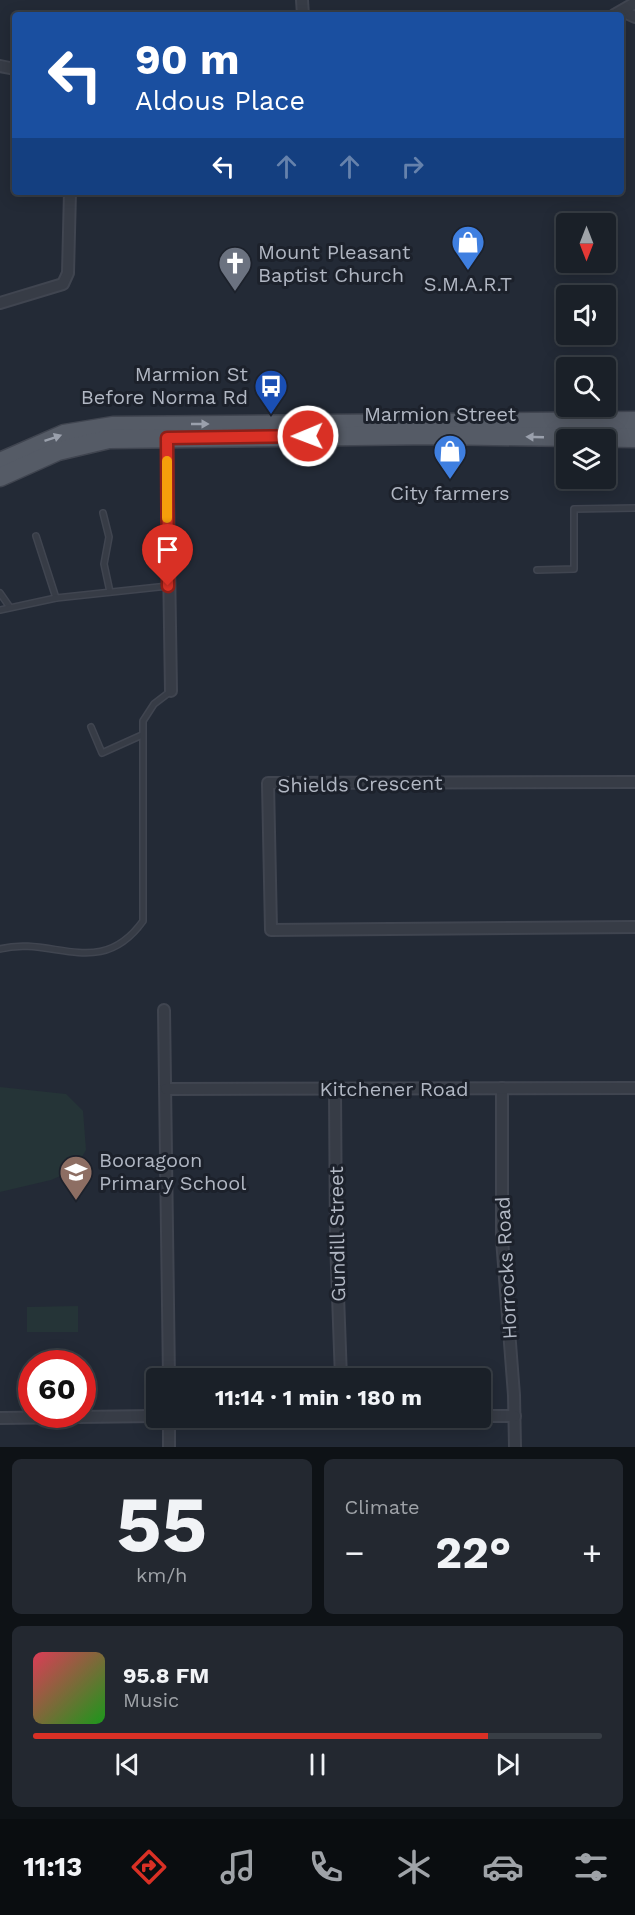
<!DOCTYPE html>
<html lang="en">
<head>
<meta charset="utf-8">
<style>
	body { margin:0; font-family:"Work Sans",sans-serif; background:#232830; color:#f1f3f6; height:100vh; display:flex; flex-direction:column; font-size:22px; white-space:nowrap }
	* { box-sizing:border-box; margin:0 }
	p { font-size:20px; color:#9fa3a8 }
	.icon { flex:none; width:33px; height:33px; fill:none; stroke:currentColor; stroke-width:2; stroke-linecap:round; stroke-linejoin:round }
	.map { position:relative; height:1447px; overflow:hidden }
	.panel { display:flex; flex-direction:column; gap:12px; padding:12px; background:#0e1216; flex:1 }
	.panel>* { flex:none }
	.banner { position:absolute; left:12px; top:12px; width:612px; height:183px; border-radius:6px; box-shadow:0 3px 15px #0003,0 0 0 2px #383e45; background:#1a4fa0; color:#fff; overflow:hidden }
	.needle { width:39px; rotate:180deg }
	.tools { position:absolute; left:556px; top:213px; display:grid; gap:12px }
	.tools a { display:grid; place-items:center; width:60px; height:60px; border-radius:6px; background:#1a2028; box-shadow:0 3px 15px #0003,0 0 0 2px #383e45; font-size:30px }
	.speed { position:absolute; left:18px; top:1350px; display:flex; gap:12px; font-size:30px; font-weight:700; text-align:center }
	.speed>* { display:grid; place-content:center; width:78px; height:78px; border-radius:50%; background:#1a2028; box-shadow:0 3px 15px #0003,0 0 0 2px #383e45; line-height:1 }
	.speed .limit { border:9px solid #d22; background:#fff; color:#111 }
	.pin { position:absolute; display:grid; place-items:center; width:51px; height:51px; color:#fff; margin:-62px -26px; border-radius:50% 50% 50% 0; rotate:-45deg; box-shadow:0 0 6px #0007 }
	.pin .icon { rotate:45deg }
	.me { position:absolute; width:66px; margin:-33px; rotate:269deg; stroke-linejoin:round; filter:drop-shadow(0 0 4px #0008) }
	.turn { display:flex; align-items:center; gap:21px; height:126px; padding:0 24px; font-size:27px }
	.turn .icon { width:78px; height:78px; stroke-width:2.5 }
	.turn b { display:block; font-size:42px; line-height:51px }
	.lanes { display:flex; align-items:center; height:57px; padding:0 24px; background:#0003; justify-content:center; gap:30px; direction:ltr }
	.lanes .off { opacity:.35 }
	.big { font-size:45px; font-weight:700; line-height:1.1 }
	.panel .tile { flex:1; display:flex; flex-direction:column; justify-content:center; gap:9px; min-width:0; padding:0 21px; border-radius:9px; background:#232830 }
	.panel .dial { align-items:center; gap:0 }
	.dial b { font-size:78px; line-height:1 }
	.song { display:flex; align-items:center; gap:18px }
	.cover { width:72px; height:72px; border-radius:9px; background:linear-gradient(135deg,hsl(350 70% 55%),hsl(120 70% 35%)) }
	.played { height:6px; border-radius:3px; background:linear-gradient(90deg,#d93025 80%,#383e45 80%) }
	.keys { display:flex; justify-content:space-around; direction:ltr }
	.heat { display:flex; justify-content:space-between; align-items:center; font-size:33px; direction:ltr }
	.panel .tiles { flex:1; display:grid; gap:12px; grid-template-columns:1fr 1fr }
	.tile:last-child { grid-column:span 2 }
	.trip { position:absolute; left:146px; top:1368px; width:345px; height:60px; border-radius:6px; background:#1a2028; box-shadow:0 3px 15px #0003,0 0 0 2px #383e45; font-weight:700; line-height:60px; text-align:center }
	.menu { display:flex; height:96px; justify-content:space-around; align-items:center; background:#0a0d10; color:#9fa3a8 }
	.menu .icon { width:42px; height:42px }
	.menu .active { color:#d93025 }
	.menu b { font-size:27px; color:#f1f3f6 }
	.map>svg:first-child { display:block }
	.green { fill:#253437 }
	.lines { fill:none; stroke-linecap:round; stroke-linejoin:round }
	.service-casing { stroke:#404550; stroke-width:8 }
	.minor-casing { stroke:#404550; stroke-width:14 }
	.primary-casing { stroke:#404550; stroke-width:21 }
	.service { stroke:#373c46; stroke-width:5 }
	.minor { stroke:#373c46; stroke-width:10 }
	.primary { stroke:#555b66; stroke-width:18 }
	.oneway { fill:#9aa0ac }
	.route-casing { stroke:#8d1f18; stroke-width:15 }
	.route { stroke:#d93025; stroke-width:10 }
	.slow { stroke:#f59e0b; stroke-width:10 }
	.labels { text-anchor:middle; stroke-width:6; stroke-linejoin:round; paint-order:stroke }
	.poi-label { font-size:20px; fill:#b1b7c3; stroke:#1c212b; text-anchor:start }
	.street-label { font-size:20px; fill:#b1b7c3; stroke:#1c212b }
</style>
</head>
<body>
<div class="map">
<svg width="635" height="1447" viewBox="0 0 635 1447">
	<rect width="100%" height="100%" fill="#232a36"/>
	<g class="green">
		<polygon points="0,1087 66,1094 83,1111 86,1150 74,1170 51,1180 0,1192"/>
		<polygon points="78,1306 78,1332 27,1332 27,1307"/>
	</g>
	<g class="lines">
		<defs>
			<g id="service">
				<polyline points="103,513 109,537 104,564 110,592"/>
				<polyline points="36,536 56,598"/>
				<polyline points="537,570 574,569 574,509 635,508"/>
				<polyline points="0,593 9,606"/>
				<polyline points="0,610 56,598 168,586"/>
				<polyline points="91,727 102,753 142,735"/>
				<path d="M0 949C52 935 100 981 143 921V721L154 704 171 691"/>
			</g>
			<g id="minor">
				<polyline points="302,0 303,15"/>
				<polyline points="624,12 635,17"/>
				<polyline points="614,15 635,3"/>
				<polyline points="0,66 15,69"/>
				<polyline points="0,303 63,284 68,273 70,192"/>
				<polyline points="167,434 171,691"/>
				<polyline points="635,782 268,783 271,930 635,927"/>
				<polyline points="164,1010 169,1378"/>
				<polyline points="502,1088 502,1239 514,1395 515,1447"/>
				<polyline points="166,1089 635,1088"/>
				<polyline points="335,1090 336,1240 341,1378"/>
				<polyline points="480,1416 515,1416"/>
				<polyline points="0,1418 156,1416"/>
				<polyline points="169,1418 169,1447"/>
				<polyline points="356,1418 374,1418"/>
			</g>
			<g id="primary">
				<polyline points="0,462 64,434 113,426 635,421"/>
				<polyline points="0,477 58,451 109,439 433,435 635,438"/>
			</g>
		</defs>
		<use href="#service" class="service-casing"/>
		<use href="#minor" class="minor-casing"/>
		<use href="#primary" class="primary-casing"/>
		<use href="#service" class="service"/>
		<use href="#minor" class="minor"/>
		<use href="#primary" class="primary"/>
	</g>
	<defs><path id="oneway-solid" d="M-6-.8H1V-3.2L6.5 0L1 3.2V.8H-6Z" transform="scale(1.5)"/></defs>
	<g class="oneway">
		<use href="#oneway-solid" transform="translate(200 424)"/>
		<use href="#oneway-solid" transform="translate(535 437) rotate(-178)"/>
		<use href="#oneway-solid" transform="translate(53 438) rotate(-19)"/>
	</g>
	<g class="lines">
		<defs>
			<polyline id="route" points="168,586 167,438 308,436"/>
		</defs>
		<use href="#route" class="route-casing"/>
		<use href="#route" class="route"/>
		<polyline class="slow" points="167,461 167,518"/>
	</g>
	<defs>
		<symbol id="shop-pin" viewBox="-11 -11 22 30"><path d="M0 17L-7.5 6A9.5 9.5 0 1 1 7.5 6Z" fill="#3f7fe0" stroke="#1c212b"/><path d="M-5-2.5h2.3a2.7 3.5 0 0 1 5.4 0H5L5.5 6h-11ZM-1.5-2.5h3a1.5 2.3 0 0 0-3 0Z" fill="#fff"/></symbol>
		<symbol id="church-pin" viewBox="-11 -11 22 30"><path d="M0 17L-7.5 6A9.5 9.5 0 1 1 7.5 6Z" fill="#6b7280" stroke="#1c212b"/><path d="M-1.2-6h2.4v3.5h3.3v2.4h-3.3V6h-2.4V-.1h-3.3v-2.4h3.3Z" fill="#fff"/></symbol>
		<symbol id="bus-pin" viewBox="-11 -11 22 30"><path d="M0 17L-7.5 6A9.5 9.5 0 1 1 7.5 6Z" fill="#1a4fb4" stroke="#1c212b"/><path d="M-5-6H5V4H4V6H2V4H-2V6H-4V4H-5ZM-3.5-4V0h7V-4ZM-3.5 1.2v1.5H-2V1.2ZM2 1.2v1.5H3.5V1.2Z" fill="#fff"/></symbol>
		<symbol id="school-pin" viewBox="-11 -11 22 30"><path d="M0 17L-7.5 6A9.5 9.5 0 1 1 7.5 6Z" fill="#8d6e63" stroke="#1c212b"/><path d="M0-5L7-2L0 1L-7-2ZM-4 1L0 2.5L4 1V4Q0 6-4 4Z" fill="#fff"/></symbol>
	</defs>
	<g fill-rule="evenodd">
		<use href="#shop-pin" x="449" y="223" width="38" height="52"/>
		<use href="#church-pin" x="216" y="244" width="38" height="52"/>
		<use href="#bus-pin" x="252" y="367" width="38" height="52"/>
		<use href="#shop-pin" x="431" y="432" width="38" height="52"/>
		<use href="#school-pin" x="57" y="1153" width="38" height="52"/>
	</g>
	<g class="labels">
		<g class="poi-label">
			<text x="258" y="259">Mount Pleasant<tspan x="258" dy="23">Baptist Church</tspan></text>
			<text x="468" y="291" text-anchor="middle">S.M.A.R.T</text>
			<text x="248" y="381" text-anchor="end">Marmion St<tspan x="248" dy="23">Before Norma Rd</tspan></text>
			<text x="450" y="500" text-anchor="middle">City farmers</text>
			<text x="99" y="1167">Booragoon<tspan x="99" dy="23">Primary School</tspan></text>
		</g>
		<g class="street-label">
			<text x="440" y="421">Marmion Street</text>
			<text transform="translate(360 784) rotate(-1)" y="7">Shields Crescent</text>
			<text x="394" y="1096">Kitchener Road</text>
			<text transform="translate(337 1234) rotate(-91)" y="7">Gundill Street</text>
			<text transform="translate(506 1268) rotate(-93)" y="7">Horrocks Road</text>
		</g>
	</g>
</svg>
<div class="tools">
<a><svg class="needle" viewBox="-14 -14 28 28"><path d="M0-13l5 13h-10z" fill="#e53935"/><path d="M0 13l5-13h-10z" fill="#9fa3a8"/></svg></a>
<a><svg class="icon" aria-label="sound" viewBox="0 0 24 24"><path d="M4 9h4l5-4v14l-5-4H4zM17 9q2 3 0 6"/></svg></a>
<a><svg class="icon" aria-label="search" viewBox="0 0 24 24"><circle cx="10" cy="10" r="6"/><path d="M15 15l6 6"/></svg></a>
<a><svg class="icon" aria-label="layers" viewBox="0 0 24 24"><path d="M12 4l9 5-9 5-9-5zM3 14l9 5 9-5"/></svg></a>
</div>
<div class="speed"><div class="limit">60</div></div>
<div class="pin" style="left:168px;top:586px;background:#d93025"><svg class="icon" aria-label="arrive" viewBox="0 0 24 24"><path d="M6 21V4h12l-3 4 3 4H6"/></svg></div>
<svg class="me" style="left:308px;top:436px" viewBox="-20 -20 40 40"><circle r="17" fill="#d93025" stroke="#fff" stroke-width="3"/><path d="M0-11L8 9 0 5-8 9z" fill="#fff"/></svg>
<div class="trip">11:14 · 1 min · 180 m</div>
<div class="banner">
<div class="turn"><svg class="icon" aria-label="left" viewBox="0 0 24 24"><path d="M17 20v-9H6M10 6l-5 5 5 5"/></svg><div><b>90 m</b>Aldous Place</div></div>
<div class="lanes"><svg class="icon" aria-label="left" viewBox="0 0 24 24"><path d="M17 20v-9H6M10 6l-5 5 5 5"/></svg><svg class="icon off" aria-label="ahead" viewBox="0 0 24 24"><path d="M12 20V5M6 11l6-6 6 6"/></svg><svg class="icon off" aria-label="ahead" viewBox="0 0 24 24"><path d="M12 20V5M6 11l6-6 6 6"/></svg><svg class="icon off" aria-label="right" viewBox="0 0 24 24"><path d="M7 20v-9h11M14 6l5 5-5 5"/></svg></div>
</div>
</div>
<section class="panel">
<div class="tiles">
<div class="tile dial"><b>55</b><p>km/h</p></div>
<div class="tile"><p>Climate</p>
<div class="heat"><a>−</a><b class="big">22°</b><a>+</a></div>
</div>
<div class="tile">
<div class="song"><i class="cover"></i><div><b>95.8 FM</b><p>Music</p></div></div>
<div class="played"></div>
<div class="keys"><svg class="icon" aria-label="previous" viewBox="0 0 24 24"><path d="M18 5L8 12l10 7zM5 5v14"/></svg><svg class="icon" aria-label="pause" viewBox="0 0 24 24"><path d="M8 5v14M16 5v14"/></svg><svg class="icon" aria-label="next" viewBox="0 0 24 24"><path d="M6 5l10 7-10 7zM19 5v14"/></svg></div>
</div>
</div>
</section>
<nav class="menu">
<b>11:13</b>
<svg class="icon active" aria-label="directions" viewBox="0 0 24 24"><path d="M12 3l9 9-9 9-9-9zM9 14v-3h6M13 9l2 2-2 2"/></svg>
<svg class="icon" aria-label="music" viewBox="0 0 24 24"><path d="M9 18V5l10-2v13"/><circle cx="6" cy="18" r="3"/><circle cx="16" cy="16" r="3"/></svg>
<svg class="icon" aria-label="phone" viewBox="0 0 24 24"><path d="M5 4h4l2 5-3 2q2 4 5 5l2-3 5 2v4C11 20 4 13 5 4z"/></svg>
<svg class="icon" aria-label="climate" viewBox="0 0 24 24"><path d="M12 3v18M4 7l16 10M4 17L20 7"/></svg>
<svg class="icon" aria-label="car" viewBox="0 0 24 24"><path d="M5 17H2v-5l4-1 3-4h7l3 4 3 1v5h-3M9 17h6M6 11h13"/><circle cx="7" cy="17" r="2"/><circle cx="17" cy="17" r="2"/></svg>
<svg class="icon" aria-label="filters" viewBox="0 0 24 24"><path d="M4 7h16M4 17h16"/><circle cx="9" cy="7" r="2"/><circle cx="15" cy="17" r="2"/></svg>
</nav>
</body>
</html>
